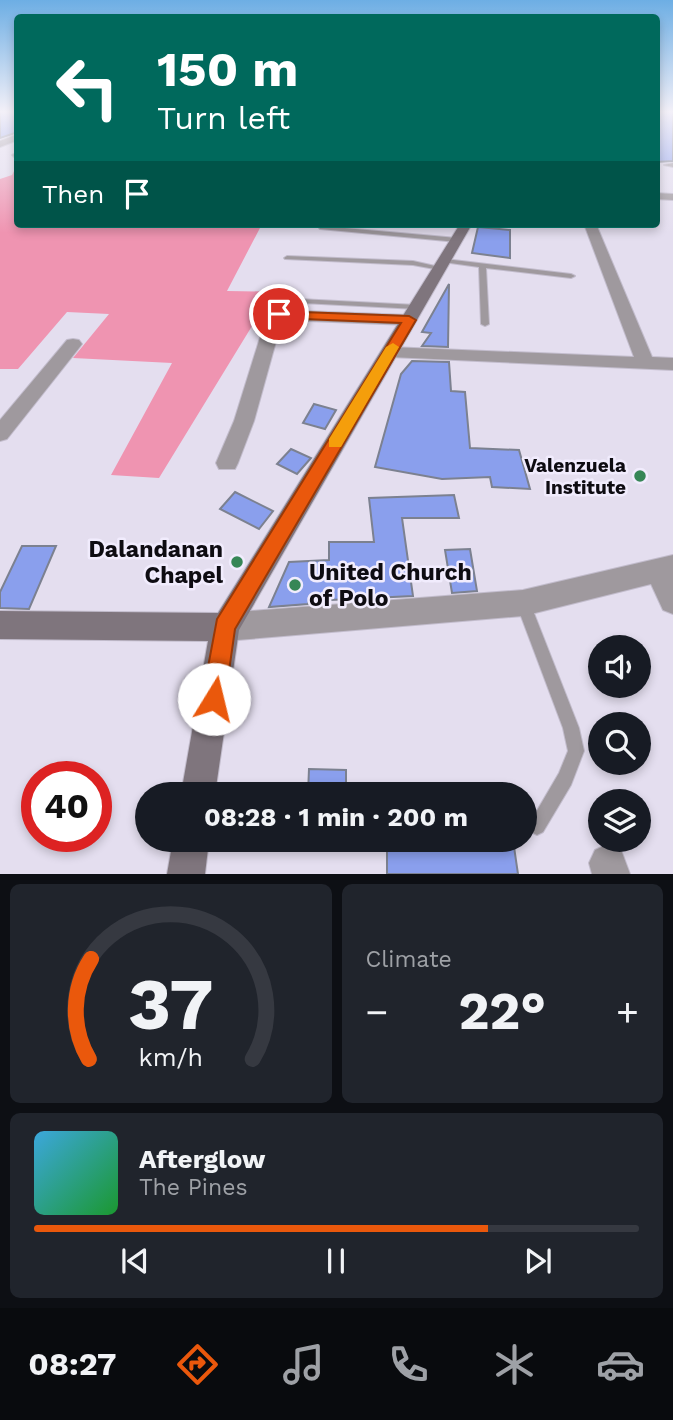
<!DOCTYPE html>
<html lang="en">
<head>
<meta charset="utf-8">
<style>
	body { margin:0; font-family:"Work Sans",sans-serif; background:#20242c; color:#f1f3f6; height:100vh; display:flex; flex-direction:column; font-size:26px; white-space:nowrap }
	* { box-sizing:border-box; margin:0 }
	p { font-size:23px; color:#9ea1a6 }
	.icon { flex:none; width:38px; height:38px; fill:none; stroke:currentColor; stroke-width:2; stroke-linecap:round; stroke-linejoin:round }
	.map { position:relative; height:874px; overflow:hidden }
	.details { display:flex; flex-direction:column; gap:10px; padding:10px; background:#0d0f14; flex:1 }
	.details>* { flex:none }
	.guide { position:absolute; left:14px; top:14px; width:646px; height:214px; border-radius:7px; box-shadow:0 4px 10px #0003; background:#00695c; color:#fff; overflow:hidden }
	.tools { position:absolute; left:588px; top:635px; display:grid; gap:14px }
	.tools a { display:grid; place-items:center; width:63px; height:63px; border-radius:50%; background:#171b24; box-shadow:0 4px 10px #0003; font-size:35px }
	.speed { position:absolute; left:21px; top:761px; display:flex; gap:14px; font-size:35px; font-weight:700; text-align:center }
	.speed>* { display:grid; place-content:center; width:91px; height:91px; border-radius:50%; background:#171b24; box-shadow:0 4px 10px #0003; line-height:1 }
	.speed .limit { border:10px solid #d22; background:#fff; color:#111 }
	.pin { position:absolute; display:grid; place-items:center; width:60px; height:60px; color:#fff; margin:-30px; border:4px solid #fff; border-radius:50%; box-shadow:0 2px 7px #0007 }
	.me { position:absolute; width:77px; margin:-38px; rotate:9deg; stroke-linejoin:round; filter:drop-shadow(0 0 5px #0008) }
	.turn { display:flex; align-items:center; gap:24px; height:147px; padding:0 28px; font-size:32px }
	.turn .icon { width:91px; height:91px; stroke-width:2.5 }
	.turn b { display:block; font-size:49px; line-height:60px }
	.then { display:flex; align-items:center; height:66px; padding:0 28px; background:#0003; gap:14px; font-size:26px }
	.big { font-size:52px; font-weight:700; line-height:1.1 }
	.details .card { flex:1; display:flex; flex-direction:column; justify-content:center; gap:10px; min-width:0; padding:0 24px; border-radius:10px; background:#20242c }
	.details .dial { align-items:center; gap:0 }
	.dial svg { height:182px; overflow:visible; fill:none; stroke:#363941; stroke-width:7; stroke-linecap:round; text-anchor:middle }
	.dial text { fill:#f1f3f6; stroke:none }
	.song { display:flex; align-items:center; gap:21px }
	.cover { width:84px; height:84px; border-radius:10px; background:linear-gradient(135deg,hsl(200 70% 55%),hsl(130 70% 35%)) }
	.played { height:7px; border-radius:4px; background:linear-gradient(90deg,#ea580c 75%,#363941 75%) }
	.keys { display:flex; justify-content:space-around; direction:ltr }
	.heat { display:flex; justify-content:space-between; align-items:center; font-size:38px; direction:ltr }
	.details .tiles { flex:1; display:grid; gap:10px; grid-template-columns:1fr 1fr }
	.card:last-child { grid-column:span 2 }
	.trip { position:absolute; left:135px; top:782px; width:402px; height:70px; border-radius:35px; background:#171b24; box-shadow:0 4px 10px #0003; font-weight:700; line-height:70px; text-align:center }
	.menu { display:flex; height:112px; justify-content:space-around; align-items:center; background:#090b0e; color:#9ea1a6 }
	.menu .icon { width:49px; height:49px }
	.menu .selected { color:#ea580c }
	.menu b { font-size:32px; color:#f1f3f6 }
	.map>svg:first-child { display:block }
	.green { fill:#ef94b1 }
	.building { fill:#8a9fed; stroke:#7c8190; stroke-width:2 }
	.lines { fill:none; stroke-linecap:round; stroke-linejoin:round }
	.lane-casing { stroke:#c2bccc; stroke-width:2 }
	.street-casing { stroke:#c2bccc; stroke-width:2 }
	.secondary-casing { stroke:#c2bccc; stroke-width:2 }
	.lane { fill:#9f999e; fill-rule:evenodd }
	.street { fill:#9f999e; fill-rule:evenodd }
	.secondary { fill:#7f757d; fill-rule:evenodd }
	.route { fill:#ea580c; stroke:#983908; stroke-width:2 }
	.slow { fill:#f59e0b }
	.poi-dot { fill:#368656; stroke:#f1ecfd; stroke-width:2.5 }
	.labels { text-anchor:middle; stroke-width:5; stroke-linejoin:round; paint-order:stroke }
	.poi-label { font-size:19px; font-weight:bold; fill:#0e0c12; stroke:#f1ecfd; text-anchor:end }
	.near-poi-label { font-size:23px; font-weight:bold; fill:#0e0c12; stroke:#f1ecfd; text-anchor:end }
</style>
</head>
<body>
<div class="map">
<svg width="673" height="874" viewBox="0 0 673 874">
	<rect width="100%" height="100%" fill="#e4deef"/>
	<polygon class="green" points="17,165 18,224 261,226 227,291 300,292 292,306 263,308 159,478 111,475 172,363 73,358 109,314 67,312 18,369 0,369 0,179 12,175"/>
	<g class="building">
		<polygon points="0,111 18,111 18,132 0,138"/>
		<polygon points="656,111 673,111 673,161 656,162"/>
		<polygon points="478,227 510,230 510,258 472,253"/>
		<polygon points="449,284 448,347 422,346 431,333 422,332"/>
		<polygon points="412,361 449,362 451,391 465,392 470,448 519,450 530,489 492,487 490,477 442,479 375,467 401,374"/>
		<polygon points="314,404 336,410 325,429 303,423"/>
		<polygon points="291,449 311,458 297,474 277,464"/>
		<polygon points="235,492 273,511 259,529 220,509"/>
		<polygon points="454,495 459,518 402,518 413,596 309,601 308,604 269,607 289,562 329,560 329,542 374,542 369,498"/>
		<polygon points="22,546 56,546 29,609 0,608 0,592"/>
		<polygon points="470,549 477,591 452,593 445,550"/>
		<polygon points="309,769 346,770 346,794 308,794"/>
		<polygon points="387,840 513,840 518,874 387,874"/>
	</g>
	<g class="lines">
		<defs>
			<g id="lane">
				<polygon points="673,163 673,167 664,165"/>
				<polygon points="322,226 457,238 460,240 457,242 320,229 319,228"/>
				<polygon points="287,256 413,261 444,268 440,270 413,265 285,259 284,258"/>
				<polygon points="445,259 571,274 575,276 571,278 486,268 489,324 485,326 481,324 479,267 443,262 441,261"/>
				<polygon points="299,299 417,305 421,307 417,309 302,303 299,303"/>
				<polygon points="523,597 528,598 530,603 579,728 584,751 571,785 543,832 537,835 531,832 528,826 559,773 568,751 563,728 516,603 518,598"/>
			</g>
			<g id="street">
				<polygon points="18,134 18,140 0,147 0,141"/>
				<polygon points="18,151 18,158 14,157 12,155"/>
				<polygon points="656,193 673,194 673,200 656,199"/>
				<polygon points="584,224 596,224 652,357 673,358 673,370 390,357 381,352 390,347 634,357"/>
				<polygon points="275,310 409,315 417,320 409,325 282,320 254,421 238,463 235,469 219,469 216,463 234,421 267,315"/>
				<polygon points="73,339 79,340 82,344 79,348 7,439 0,441 0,420 67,340"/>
				<polygon points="673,555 673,614 663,610 651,584 523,616 225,641 215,637 211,627 215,617 225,613 523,590"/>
				<polygon points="608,844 621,850 630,874 592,874 589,863 595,850"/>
			</g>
			<g id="secondary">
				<polygon points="460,224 472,224 239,630 215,794 181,794 208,641 0,639 0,611 218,613"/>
				<polygon points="173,840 209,840 205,874 167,874"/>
			</g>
		</defs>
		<use href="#lane" class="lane-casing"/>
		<use href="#street" class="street-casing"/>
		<use href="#secondary" class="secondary-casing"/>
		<use href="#lane" class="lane"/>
		<use href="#street" class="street"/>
		<use href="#secondary" class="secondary"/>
	</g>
	<linearGradient id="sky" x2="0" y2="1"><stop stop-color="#6daee4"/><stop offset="0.48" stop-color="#f3f0f8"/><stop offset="1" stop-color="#f3f0f8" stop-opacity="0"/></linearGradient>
	<rect width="673" height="233" fill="url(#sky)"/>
	<polygon class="route" points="274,311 409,316 416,320 235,629 225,699 222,707 214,710 205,707 202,699 217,619 401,323 279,318 272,314"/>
	<polygon class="slow" points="393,343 399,347 341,447 329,447 329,439 386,347"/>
	<g class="poi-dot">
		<circle cx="640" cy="476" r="7"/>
		<circle cx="237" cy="562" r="7"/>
		<circle cx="295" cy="585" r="7"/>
	</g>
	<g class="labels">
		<g class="poi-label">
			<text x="626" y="472">Valenzuela<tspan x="626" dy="22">Institute</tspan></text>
		</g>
		<g class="near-poi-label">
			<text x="223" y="557">Dalandanan<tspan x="223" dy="26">Chapel</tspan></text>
			<text x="309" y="580" text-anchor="start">United Church<tspan x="309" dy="26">of Polo</tspan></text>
		</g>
	</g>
</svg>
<div class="tools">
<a><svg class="icon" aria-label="sound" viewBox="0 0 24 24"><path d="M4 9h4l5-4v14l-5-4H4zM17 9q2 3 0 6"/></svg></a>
<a><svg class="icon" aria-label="search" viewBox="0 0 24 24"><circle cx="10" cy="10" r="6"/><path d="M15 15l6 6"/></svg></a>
<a><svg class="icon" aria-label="layers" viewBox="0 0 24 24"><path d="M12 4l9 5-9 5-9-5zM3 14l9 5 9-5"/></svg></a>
</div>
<div class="speed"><div class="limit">40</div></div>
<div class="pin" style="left:279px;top:314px;background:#d93025"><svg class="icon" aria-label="arrive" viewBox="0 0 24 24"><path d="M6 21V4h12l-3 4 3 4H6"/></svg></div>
<svg class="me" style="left:214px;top:699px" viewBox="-20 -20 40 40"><circle r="19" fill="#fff"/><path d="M0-13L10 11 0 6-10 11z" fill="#ea580c"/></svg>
<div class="trip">08:28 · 1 min · 200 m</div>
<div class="guide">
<div class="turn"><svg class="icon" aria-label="left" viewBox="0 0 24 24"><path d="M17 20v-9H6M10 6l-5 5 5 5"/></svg><div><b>150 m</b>Turn left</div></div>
<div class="then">Then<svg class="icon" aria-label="arrive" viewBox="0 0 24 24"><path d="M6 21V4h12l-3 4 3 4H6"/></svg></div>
</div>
</div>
<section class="details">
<div class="tiles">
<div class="card dial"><svg viewBox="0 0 100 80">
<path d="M14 69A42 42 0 1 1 86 69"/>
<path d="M14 69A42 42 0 0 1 15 25" stroke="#ea580c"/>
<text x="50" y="56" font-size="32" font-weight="700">37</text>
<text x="50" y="72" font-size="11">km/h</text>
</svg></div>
<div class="card"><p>Climate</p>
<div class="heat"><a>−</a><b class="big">22°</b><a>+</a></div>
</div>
<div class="card">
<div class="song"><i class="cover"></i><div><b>Afterglow</b><p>The Pines</p></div></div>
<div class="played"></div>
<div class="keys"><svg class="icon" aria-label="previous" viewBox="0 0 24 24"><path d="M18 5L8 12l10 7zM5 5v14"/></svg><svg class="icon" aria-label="pause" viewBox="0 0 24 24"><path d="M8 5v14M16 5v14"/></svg><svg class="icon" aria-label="next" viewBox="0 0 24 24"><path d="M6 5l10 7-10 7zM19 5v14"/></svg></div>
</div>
</div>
</section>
<nav class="menu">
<b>08:27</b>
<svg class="icon selected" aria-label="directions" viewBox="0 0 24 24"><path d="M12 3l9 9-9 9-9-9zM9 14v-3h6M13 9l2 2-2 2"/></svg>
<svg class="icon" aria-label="music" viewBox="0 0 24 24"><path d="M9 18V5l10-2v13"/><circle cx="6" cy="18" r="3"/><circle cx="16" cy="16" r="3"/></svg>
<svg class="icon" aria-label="phone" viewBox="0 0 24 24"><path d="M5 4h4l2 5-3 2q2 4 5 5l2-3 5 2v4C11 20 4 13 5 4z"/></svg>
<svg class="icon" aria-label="climate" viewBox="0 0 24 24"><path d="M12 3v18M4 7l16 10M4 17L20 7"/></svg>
<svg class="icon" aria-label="car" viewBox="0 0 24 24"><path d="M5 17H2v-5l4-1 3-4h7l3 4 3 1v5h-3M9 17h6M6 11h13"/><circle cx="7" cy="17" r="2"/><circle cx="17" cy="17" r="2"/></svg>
</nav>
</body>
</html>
